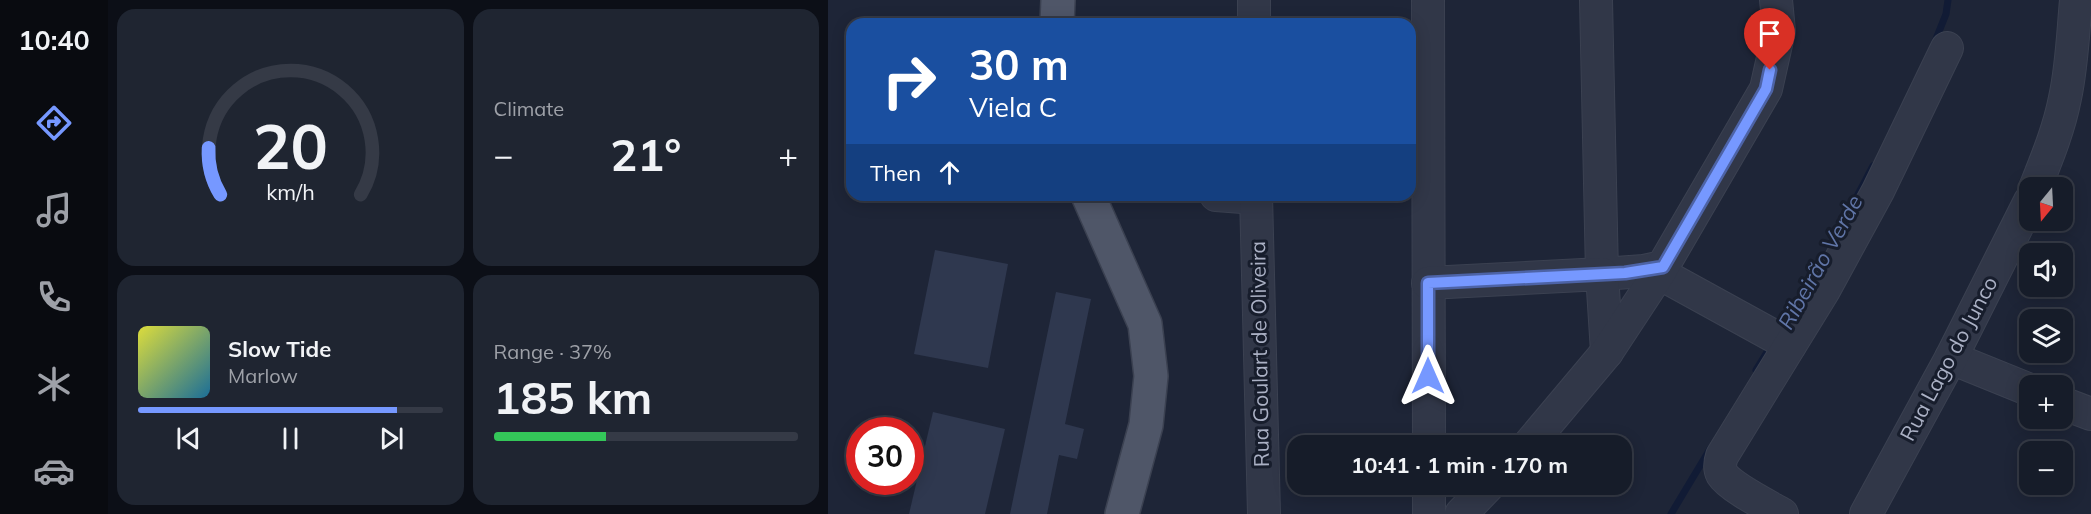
<!DOCTYPE html>
<html lang="en">
<head>
<meta charset="utf-8">
<style>
	body { margin:0; font-family:Mulish,sans-serif; background:#1f2531; color:#f1f3f6; height:100vh; display:flex; flex-direction:column; font-size:22px; white-space:nowrap }
	* { box-sizing:border-box; margin:0 }
	p { font-size:20px; color:#9ea1a8 }
	.icon { flex:none; width:33px; height:33px; fill:none; stroke:currentColor; stroke-width:2; stroke-linecap:round; stroke-linejoin:round }
	.map { position:relative; flex:1; overflow:hidden }
	.side { display:flex; flex-direction:column; gap:9px; padding:9px; background:#0c0f17; width:720px }
	.side>* { flex:none }
	.hud { position:absolute; left:18px; top:18px; width:570px; height:183px; border-radius:18px; box-shadow:0 3px 15px #0003,0 0 0 2px #353a46; background:#1a4fa0; color:#fff; overflow:hidden }
	.needle { width:39px; rotate:198deg }
	.controls { position:absolute; left:1191px; top:177px; display:grid; gap:12px }
	.controls a { display:grid; place-items:center; width:54px; height:54px; border-radius:12px; background:#161c29; box-shadow:0 3px 15px #0003,0 0 0 2px #353a46; font-size:30px }
	.speed { position:absolute; left:18px; top:417px; display:flex; gap:12px; font-size:30px; font-weight:700; text-align:center }
	.speed>* { display:grid; place-content:center; width:78px; height:78px; border-radius:50%; background:#161c29; box-shadow:0 3px 15px #0003,0 0 0 2px #353a46; line-height:1 }
	.speed .limit { border:9px solid #d22; background:#fff; color:#111 }
	.pin { position:absolute; display:grid; place-items:center; width:51px; height:51px; color:#fff; margin:-62px -26px; border-radius:50% 50% 50% 0; rotate:-45deg; box-shadow:0 0 6px #0007 }
	.pin .icon { rotate:45deg }
	.me { position:absolute; width:66px; margin:-33px; rotate:0deg; stroke-linejoin:round; filter:drop-shadow(0 0 4px #0008) }
	.turn { display:flex; align-items:center; gap:21px; height:126px; padding:0 24px; font-size:27px }
	.turn .icon { width:78px; height:78px; stroke-width:2.5 }
	.turn b { display:block; font-size:42px; line-height:51px }
	.then { display:flex; align-items:center; height:57px; padding:0 24px; background:#0003; gap:12px; font-size:22px }
	.big { font-size:45px; font-weight:700; line-height:1.1 }
	.side .widget { flex:1; display:flex; flex-direction:column; justify-content:center; gap:9px; min-width:0; padding:0 21px; border-radius:18px; background:#1f2531 }
	.side .dial { align-items:center; gap:0 }
	.dial svg { height:156px; overflow:visible; fill:none; stroke:#353a46; stroke-width:7; stroke-linecap:round; text-anchor:middle }
	.dial text { fill:#f1f3f6; stroke:none }
	.song { display:flex; align-items:center; gap:18px }
	.cover { width:72px; height:72px; border-radius:9px; background:linear-gradient(135deg,hsl(60 70% 55%),hsl(200 70% 35%)) }
	.played { height:6px; border-radius:3px; background:linear-gradient(90deg,#7698ff 85%,#353a46 85%) }
	.keys { display:flex; justify-content:space-around; direction:ltr }
	.heat { display:flex; justify-content:space-between; align-items:center; font-size:33px; direction:ltr }
	.charge { height:9px; border-radius:4px; background:linear-gradient(90deg,#34c759 37%,#353a46 0) }
	.side .tiles { flex:1; display:grid; gap:9px; grid-template-columns:repeat(2,1fr) }
	.trip { position:absolute; left:459px; top:435px; width:345px; height:60px; border-radius:18px; background:#161c29; box-shadow:0 3px 15px #0003,0 0 0 2px #353a46; font-weight:700; line-height:60px; text-align:center }
	main { display:flex; flex:1; min-height:0 }
	.tab-bar { display:flex; flex-direction:column; width:108px; justify-content:space-around; align-items:center; background:#090b10; color:#9ea1a8 }
	.tab-bar .icon { width:42px; height:42px }
	.tab-bar .current { color:#7698ff }
	.tab-bar b { font-size:27px; color:#f1f3f6 }
	.map>svg:first-child { display:block }
	.lines { fill:none; stroke-linecap:round; stroke-linejoin:round }
	.stream { stroke:#111b35; stroke-width:7 }
	.building { fill:#2f384f }
	.minor-casing { stroke:#3b4151; stroke-width:34 }
	.major-casing { stroke:#3b4151; stroke-width:36 }
	.minor { stroke:#313748; stroke-width:32 }
	.major { stroke:#4f5668; stroke-width:33 }
	.route-casing { stroke:#4d63a6; stroke-width:15 }
	.route { stroke:#7698ff; stroke-width:10 }
	.labels { text-anchor:middle; stroke-width:6; stroke-linejoin:round; paint-order:stroke }
	.street-label { font-size:21px; fill:#abb1c5; stroke:#171d2c }
	.water-label { font-size:22px; font-style:italic; fill:#6075a7; stroke:#171d2c }
</style>
</head>
<body>
<main>
<nav class="tab-bar">
<b>10:40</b>
<svg class="icon current" aria-label="directions" viewBox="0 0 24 24"><path d="M12 3l9 9-9 9-9-9zM9 14v-3h6M13 9l2 2-2 2"/></svg>
<svg class="icon" aria-label="music" viewBox="0 0 24 24"><path d="M9 18V5l10-2v13"/><circle cx="6" cy="18" r="3"/><circle cx="16" cy="16" r="3"/></svg>
<svg class="icon" aria-label="phone" viewBox="0 0 24 24"><path d="M5 4h4l2 5-3 2q2 4 5 5l2-3 5 2v4C11 20 4 13 5 4z"/></svg>
<svg class="icon" aria-label="climate" viewBox="0 0 24 24"><path d="M12 3v18M4 7l16 10M4 17L20 7"/></svg>
<svg class="icon" aria-label="car" viewBox="0 0 24 24"><path d="M5 17H2v-5l4-1 3-4h7l3 4 3 1v5h-3M9 17h6M6 11h13"/><circle cx="7" cy="17" r="2"/><circle cx="17" cy="17" r="2"/></svg>
</nav>
<section class="side">
<div class="tiles">
<div class="widget dial"><svg viewBox="0 0 100 80">
<path d="M14 69A42 42 0 1 1 86 69"/>
<path d="M14 69A42 42 0 0 1 8 45" stroke="#7698ff"/>
<text x="50" y="56" font-size="32" font-weight="700">20</text>
<text x="50" y="72" font-size="11">km/h</text>
</svg></div>
<div class="widget"><p>Climate</p>
<div class="heat"><a>−</a><b class="big">21°</b><a>+</a></div>
</div>
<div class="widget">
<div class="song"><i class="cover"></i><div><b>Slow Tide</b><p>Marlow</p></div></div>
<div class="played"></div>
<div class="keys"><svg class="icon" aria-label="previous" viewBox="0 0 24 24"><path d="M18 5L8 12l10 7zM5 5v14"/></svg><svg class="icon" aria-label="pause" viewBox="0 0 24 24"><path d="M8 5v14M16 5v14"/></svg><svg class="icon" aria-label="next" viewBox="0 0 24 24"><path d="M6 5l10 7-10 7zM19 5v14"/></svg></div>
</div>
<div class="widget"><p>Range · 37%</p><b class="big">185 km</b><div class="charge"></div></div>
</div>
</section>
<div class="map">
<svg width="1263" height="514" viewBox="0 0 1263 514">
	<rect width="100%" height="100%" fill="#1e2537"/>
	<g class="lines">
		<g class="stream">
			<polyline points="1106,44 1118,14 1120,0"/>
			<polyline points="1025,204 1045,166"/>
			<polyline points="952,332 987,275"/>
			<polyline points="928,370 944,344"/>
			<polyline points="843,514 882,449"/>
		</g>
	</g>
	<g class="building">
		<polygon points="107,250 180,264 160,368 86,354"/>
		<polygon points="228,292 263,299 237,424 256,429 249,459 231,455 219,514 182,514"/>
		<polygon points="105,412 177,429 157,514 81,514"/>
	</g>
	<g class="lines">
		<defs>
			<g id="minor">
				<polyline points="426,0 426,24"/>
				<polyline points="600,0 601,446"/>
				<polyline points="768,0 774,274 816,271 835,267"/>
				<path d="M1207 188C1219 158 1231 129 1237 98 1244 66 1245 33 1248 0"/>
				<polyline points="388,195 428,198"/>
				<polyline points="428,195 436,514"/>
				<polyline points="831,273 962,345"/>
				<polyline points="600,283 774,274 779,352"/>
				<polyline points="1123,358 1202,390"/>
				<polyline points="1234,403 1263,414"/>
				<polyline points="700,446 779,352 831,273 938,89 951,31 948,0"/>
				<polyline points="601,484 601,514"/>
				<polyline points="633,514 662,484"/>
				<path d="M954 514C940 506 902 487 894 474 891 468 892 462 894 456L996 290 1050 191 1119 48"/>
				<polyline points="1038,514 1123,358 1202,201"/>
			</g>
			<g id="major">
				<polyline points="229,24 230,0"/>
				<polyline points="260,195 317,324 323,376 318,425 294,514"/>
			</g>
		</defs>
		<use href="#minor" class="minor-casing"/>
		<use href="#major" class="major-casing"/>
		<use href="#minor" class="minor"/>
		<use href="#major" class="major"/>
	</g>
	<g class="lines">
		<defs>
			<polyline id="route" points="600,376 600,283 797,273 835,267 938,89 942,70"/>
		</defs>
		<use href="#route" class="route-casing"/>
		<use href="#route" class="route"/>
	</g>
	<g class="labels">
		<g class="street-label">
			<text transform="translate(432 354) rotate(-91)" y="7">Rua Goulart de Oliveira</text>
			<text transform="translate(1121 359) rotate(-62)" y="7">Rua Lago do Junco</text>
		</g>
		<g class="water-label">
			<text transform="translate(992 262) rotate(-61)" y="8">Ribeirão Verde</text>
		</g>
	</g>
</svg>
<div class="controls">
<a><svg class="needle" viewBox="-14 -14 28 28"><path d="M0-13l5 13h-10z" fill="#e53935"/><path d="M0 13l5-13h-10z" fill="#9ea1a8"/></svg></a>
<a><svg class="icon" aria-label="sound" viewBox="0 0 24 24"><path d="M4 9h4l5-4v14l-5-4H4zM17 9q2 3 0 6"/></svg></a>
<a><svg class="icon" aria-label="layers" viewBox="0 0 24 24"><path d="M12 4l9 5-9 5-9-5zM3 14l9 5 9-5"/></svg></a>
<a>+</a>
<a>−</a>
</div>
<div class="speed"><div class="limit">30</div></div>
<div class="pin" style="left:942px;top:70px;background:#d93025"><svg class="icon" aria-label="arrive" viewBox="0 0 24 24"><path d="M6 21V4h12l-3 4 3 4H6"/></svg></div>
<svg class="me" style="left:600px;top:376px" viewBox="-20 -20 40 40"><path d="M0-17L14 15 0 8-14 15z" fill="#7698ff" stroke="#fff" stroke-width="4"/></svg>
<div class="trip">10:41 · 1 min · 170 m</div>
<div class="hud">
<div class="turn"><svg class="icon" aria-label="right" viewBox="0 0 24 24"><path d="M7 20v-9h11M14 6l5 5-5 5"/></svg><div><b>30 m</b>Viela C</div></div>
<div class="then">Then<svg class="icon" aria-label="ahead" viewBox="0 0 24 24"><path d="M12 20V5M6 11l6-6 6 6"/></svg></div>
</div>
</div>
</main>
</body>
</html>
